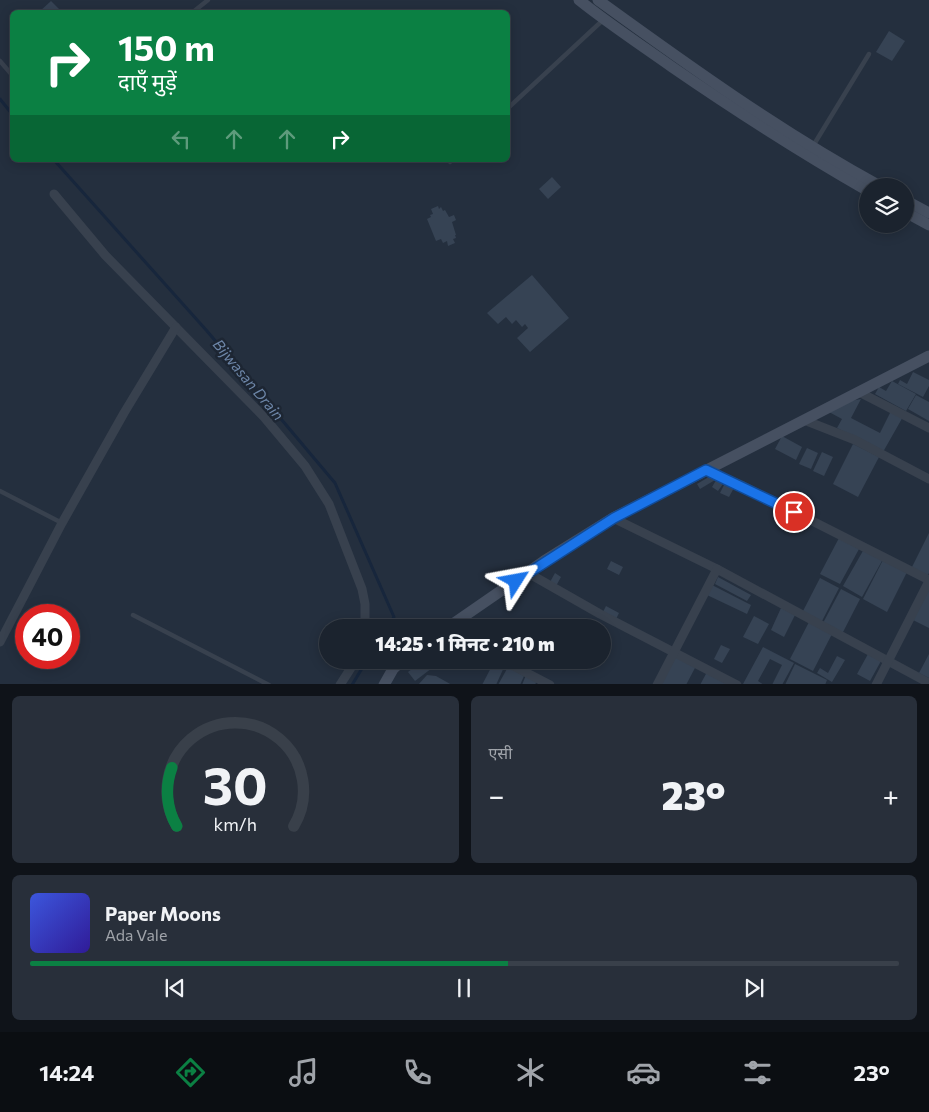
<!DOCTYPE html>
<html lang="hi">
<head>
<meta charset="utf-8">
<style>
	body { margin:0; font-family:Commissioner,"Noto Sans Devanagari",sans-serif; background:#282f3a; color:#f1f3f6; height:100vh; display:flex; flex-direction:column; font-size:19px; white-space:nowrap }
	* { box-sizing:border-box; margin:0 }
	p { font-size:16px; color:#a0a4aa }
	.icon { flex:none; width:28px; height:28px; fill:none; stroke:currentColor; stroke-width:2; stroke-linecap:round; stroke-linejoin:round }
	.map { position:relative; height:684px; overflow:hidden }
	.side { display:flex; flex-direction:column; gap:12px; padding:12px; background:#0f1319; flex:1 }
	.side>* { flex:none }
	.guide { position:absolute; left:10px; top:10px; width:500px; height:152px; border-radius:8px; box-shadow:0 2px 12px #0003,0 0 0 1px #39404a; background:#0b8043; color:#fff; overflow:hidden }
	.tools { position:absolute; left:859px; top:178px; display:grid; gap:10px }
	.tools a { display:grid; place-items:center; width:55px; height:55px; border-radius:50%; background:#1b232e; box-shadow:0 2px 12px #0003,0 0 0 1px #39404a; font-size:25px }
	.speed { position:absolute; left:15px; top:604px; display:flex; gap:10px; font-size:25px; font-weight:700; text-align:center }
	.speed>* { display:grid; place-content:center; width:65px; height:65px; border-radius:50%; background:#1b232e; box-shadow:0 2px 12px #0003,0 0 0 1px #39404a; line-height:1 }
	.speed .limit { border:8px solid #d22; background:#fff; color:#111 }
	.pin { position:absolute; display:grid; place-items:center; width:42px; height:42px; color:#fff; margin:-21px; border:2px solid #fff; border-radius:50%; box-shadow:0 1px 5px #0007 }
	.me { position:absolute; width:55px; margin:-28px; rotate:56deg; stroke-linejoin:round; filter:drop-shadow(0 0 4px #0008) }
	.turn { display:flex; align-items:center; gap:18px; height:105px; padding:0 25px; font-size:22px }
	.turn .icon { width:65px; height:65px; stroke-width:2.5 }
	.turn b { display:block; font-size:35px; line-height:42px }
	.lanes { display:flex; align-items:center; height:48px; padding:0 25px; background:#0003; justify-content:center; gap:25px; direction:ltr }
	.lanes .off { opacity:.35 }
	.big { font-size:38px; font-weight:800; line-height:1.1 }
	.side .tile { flex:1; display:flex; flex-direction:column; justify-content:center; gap:8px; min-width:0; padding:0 18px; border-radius:8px; background:#282f3a }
	.side .dial { align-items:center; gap:0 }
	.dial svg { height:130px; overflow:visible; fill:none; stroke:#39404a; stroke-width:7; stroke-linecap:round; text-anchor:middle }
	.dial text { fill:#f1f3f6; stroke:none }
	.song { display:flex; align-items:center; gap:15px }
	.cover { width:60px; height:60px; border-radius:8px; background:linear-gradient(135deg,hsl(230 70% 55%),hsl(250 70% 35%)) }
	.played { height:5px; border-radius:2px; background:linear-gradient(90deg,#0b8043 55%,#39404a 55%) }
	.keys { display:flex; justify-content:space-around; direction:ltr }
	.heat { display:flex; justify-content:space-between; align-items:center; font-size:28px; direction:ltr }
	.side .tiles { flex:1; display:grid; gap:12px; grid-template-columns:1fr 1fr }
	.tile:last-child { grid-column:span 2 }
	.trip { position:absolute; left:319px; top:619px; width:292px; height:50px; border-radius:25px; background:#1b232e; box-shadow:0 2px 12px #0003,0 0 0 1px #39404a; font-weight:800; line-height:50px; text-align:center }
	.menu { display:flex; height:80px; justify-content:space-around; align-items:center; background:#0b0e12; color:#a0a4aa }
	.menu .icon { width:35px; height:35px }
	.menu .active { color:#0b8043 }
	.menu b { font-size:22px; color:#f1f3f6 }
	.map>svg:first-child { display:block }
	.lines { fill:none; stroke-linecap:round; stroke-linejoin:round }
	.stream { stroke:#17263c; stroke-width:3 }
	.building { fill:#364354 }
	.lane { stroke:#38414e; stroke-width:4.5 }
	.street { stroke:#38414e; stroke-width:9 }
	.secondary { stroke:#465061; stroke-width:11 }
	.route-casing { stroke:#114b97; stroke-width:12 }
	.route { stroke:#1a73e8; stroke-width:9 }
	.labels { text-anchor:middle; stroke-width:5; stroke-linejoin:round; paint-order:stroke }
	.water-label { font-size:15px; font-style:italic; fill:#6d86a8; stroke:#1d2633 }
</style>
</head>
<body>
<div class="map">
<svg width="929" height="685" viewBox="0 0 929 685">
	<rect width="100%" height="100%" fill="#242f3e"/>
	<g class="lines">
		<g class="stream">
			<polyline points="0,99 12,114"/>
			<polyline points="54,160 207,331 335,483 394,617 388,628"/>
			<polyline points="352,685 367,660"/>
		</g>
	</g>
	<g class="building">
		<polygon points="51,1 62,12 39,12"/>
		<polygon points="889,31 905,41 892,61 876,52"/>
		<polygon points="552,177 561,187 548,199 539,189"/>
		<polygon points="438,206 439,209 441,207 443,211 445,210 449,217 454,215 456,220 452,222 456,235 455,235 456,238 453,239 455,243 448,246 447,241 443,243 441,239 436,241 427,219 431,217 430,215 433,214 431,209"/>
		<polygon points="532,275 569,318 530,352 517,338 528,328 525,324 522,327 516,320 512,324 506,317 498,324 487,313"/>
		<polygon points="913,372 929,380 929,386 923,397 898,384 900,380 907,384"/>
		<polygon points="892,381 916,394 906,411 875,394 879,387 886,391"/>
		<polygon points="916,395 929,402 929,421 908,409"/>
		<polygon points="861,399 851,418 880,433 892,409 904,415 883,452 837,428 842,419 829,412 850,401"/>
		<polygon points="782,436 802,447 796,460 775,449"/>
		<polygon points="853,444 879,457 858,497 833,484"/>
		<polygon points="807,448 818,453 811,469 799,464"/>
		<polygon points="822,452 833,457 824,476 813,471"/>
		<polygon points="712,475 715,480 700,489 697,484"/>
		<polygon points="718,477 725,481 718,491 712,487"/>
		<polygon points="726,481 735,486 729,497 720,493"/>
		<polygon points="929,533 929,573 927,577 911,569"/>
		<polygon points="839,538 859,549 840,584 820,574"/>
		<polygon points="864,549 883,559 862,597 843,586"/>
		<polygon points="883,560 907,572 887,612 863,599"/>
		<polygon points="611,561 623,567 619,575 607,569"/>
		<polygon points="555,573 561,577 556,586 550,582"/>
		<polygon points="718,577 751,595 747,601 715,584"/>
		<polygon points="820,578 839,588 821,623 802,613"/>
		<polygon points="929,581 929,628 911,619"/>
		<polygon points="712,585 751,605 747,614 707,595"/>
		<polygon points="841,589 860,599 842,634 823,623"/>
		<polygon points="606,606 619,613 616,619 603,612"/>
		<polygon points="781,608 795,615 784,637 771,630"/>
		<polygon points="754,616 769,624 758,644 743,637"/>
		<polygon points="809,622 832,634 813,671 790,659"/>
		<polygon points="721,645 730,649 722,663 714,659"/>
		<polygon points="763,647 794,663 782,685 772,685 782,665 770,659 758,681 764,685 743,684"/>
		<polygon points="868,654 881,661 870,681 857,674"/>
		<polygon points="929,654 929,678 919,673"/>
		<polygon points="675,655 696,666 686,685 660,685"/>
		<polygon points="837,656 845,660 832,682 817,673 820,668 828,673"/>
		<polygon points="424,660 439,660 440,662 415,681 408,672"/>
		<polygon points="495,660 505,665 496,685 482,685"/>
		<polygon points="795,664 827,680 825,685 785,685"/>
		<polygon points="508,667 524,676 520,685 498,685"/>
		<polygon points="707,672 729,685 700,685"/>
		<polygon points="427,675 436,676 452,685 418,685"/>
		<polygon points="526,675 537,680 535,685 522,685"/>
	</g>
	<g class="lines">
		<g class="lane">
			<polyline points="193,12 208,0"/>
			<polyline points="0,61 12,75"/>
			<polyline points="508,108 603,20"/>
			<polyline points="813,146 869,54"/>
			<polyline points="450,162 452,160"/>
			<polyline points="0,491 62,523"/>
			<polyline points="133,615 269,685"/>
		</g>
		<g class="street">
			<polyline points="54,194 105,255 264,417 305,466 329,504 362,589 365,604 365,628"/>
			<polyline points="859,392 929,428"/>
			<polyline points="804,420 855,440 929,479"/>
			<polyline points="706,470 743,486 929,580"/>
			<polyline points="613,518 717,569 929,683"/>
			<polyline points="528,573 600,614 737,685"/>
			<polyline points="0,642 62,523 124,413 176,327"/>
			<polyline points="380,660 393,669"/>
			<polyline points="502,660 550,685"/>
			<polyline points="340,685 356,660"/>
			<polyline points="657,685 717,569"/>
			<polyline points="876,685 929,581"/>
		</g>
		<g class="secondary">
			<path d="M579 0C609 24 641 45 672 67 736 111 800 152 868 191"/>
			<path d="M598 0C689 66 781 132 880 186"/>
			<polyline points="905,200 929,213"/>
			<polyline points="905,212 929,225"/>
			<polyline points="447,628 544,561 613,518 929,356"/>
			<polyline points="384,685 393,669 403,660"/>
		</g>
	</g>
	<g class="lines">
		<defs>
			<polyline id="route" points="516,581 614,518 706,470 794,512"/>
		</defs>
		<use href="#route" class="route-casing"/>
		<use href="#route" class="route"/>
	</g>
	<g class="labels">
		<g class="water-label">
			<text transform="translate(248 380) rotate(50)" y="5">Bijwasan Drain</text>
		</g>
	</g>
</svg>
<div class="tools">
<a><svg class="icon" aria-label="layers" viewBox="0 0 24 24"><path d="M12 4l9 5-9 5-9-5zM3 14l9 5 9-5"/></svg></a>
</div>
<div class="speed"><div class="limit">40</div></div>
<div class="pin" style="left:794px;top:512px;background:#d93025"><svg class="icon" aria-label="arrive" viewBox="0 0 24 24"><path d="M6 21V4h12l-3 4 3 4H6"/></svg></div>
<svg class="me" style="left:516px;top:581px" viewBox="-20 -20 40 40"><path d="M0-17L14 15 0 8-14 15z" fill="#1a73e8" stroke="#fff" stroke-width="4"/></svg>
<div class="trip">14:25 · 1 मिनट · 210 m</div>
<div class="guide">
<div class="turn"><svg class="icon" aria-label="right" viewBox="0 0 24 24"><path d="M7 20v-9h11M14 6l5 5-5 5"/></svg><div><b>150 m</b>दाएँ मुड़ें</div></div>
<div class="lanes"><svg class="icon off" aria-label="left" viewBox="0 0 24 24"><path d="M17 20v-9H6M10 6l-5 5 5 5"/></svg><svg class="icon off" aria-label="ahead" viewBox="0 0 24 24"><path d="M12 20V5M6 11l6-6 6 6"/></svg><svg class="icon off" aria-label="ahead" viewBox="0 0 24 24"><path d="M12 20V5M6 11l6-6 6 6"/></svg><svg class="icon" aria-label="right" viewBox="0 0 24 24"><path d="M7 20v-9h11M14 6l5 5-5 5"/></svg></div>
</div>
</div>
<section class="side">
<div class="tiles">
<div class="tile dial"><svg viewBox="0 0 100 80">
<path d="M14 69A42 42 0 1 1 86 69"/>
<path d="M14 69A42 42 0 0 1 11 33" stroke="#0b8043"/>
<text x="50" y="56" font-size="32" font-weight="700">30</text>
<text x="50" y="72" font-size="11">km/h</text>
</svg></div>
<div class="tile"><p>एसी</p>
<div class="heat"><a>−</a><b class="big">23°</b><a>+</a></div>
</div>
<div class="tile">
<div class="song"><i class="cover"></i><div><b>Paper Moons</b><p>Ada Vale</p></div></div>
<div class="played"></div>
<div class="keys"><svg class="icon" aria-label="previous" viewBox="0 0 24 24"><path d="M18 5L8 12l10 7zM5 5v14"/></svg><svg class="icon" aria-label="pause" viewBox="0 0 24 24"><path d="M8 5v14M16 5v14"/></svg><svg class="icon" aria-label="next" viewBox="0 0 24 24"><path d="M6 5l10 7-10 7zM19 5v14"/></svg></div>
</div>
</div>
</section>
<nav class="menu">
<b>14:24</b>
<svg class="icon active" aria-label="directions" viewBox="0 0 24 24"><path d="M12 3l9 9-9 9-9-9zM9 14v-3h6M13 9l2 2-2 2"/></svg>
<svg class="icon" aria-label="music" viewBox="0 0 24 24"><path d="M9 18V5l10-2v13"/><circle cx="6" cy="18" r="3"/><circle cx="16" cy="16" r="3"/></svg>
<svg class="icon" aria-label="phone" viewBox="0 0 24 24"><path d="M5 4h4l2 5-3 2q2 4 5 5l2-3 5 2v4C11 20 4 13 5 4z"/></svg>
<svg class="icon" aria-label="climate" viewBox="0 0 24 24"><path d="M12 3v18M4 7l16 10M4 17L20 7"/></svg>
<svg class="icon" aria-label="car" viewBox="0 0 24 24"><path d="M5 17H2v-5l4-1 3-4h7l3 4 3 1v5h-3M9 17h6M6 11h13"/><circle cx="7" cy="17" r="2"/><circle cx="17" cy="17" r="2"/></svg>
<svg class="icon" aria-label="filters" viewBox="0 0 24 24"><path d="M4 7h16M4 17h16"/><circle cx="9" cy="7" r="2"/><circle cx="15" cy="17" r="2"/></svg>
<b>23°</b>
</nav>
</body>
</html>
